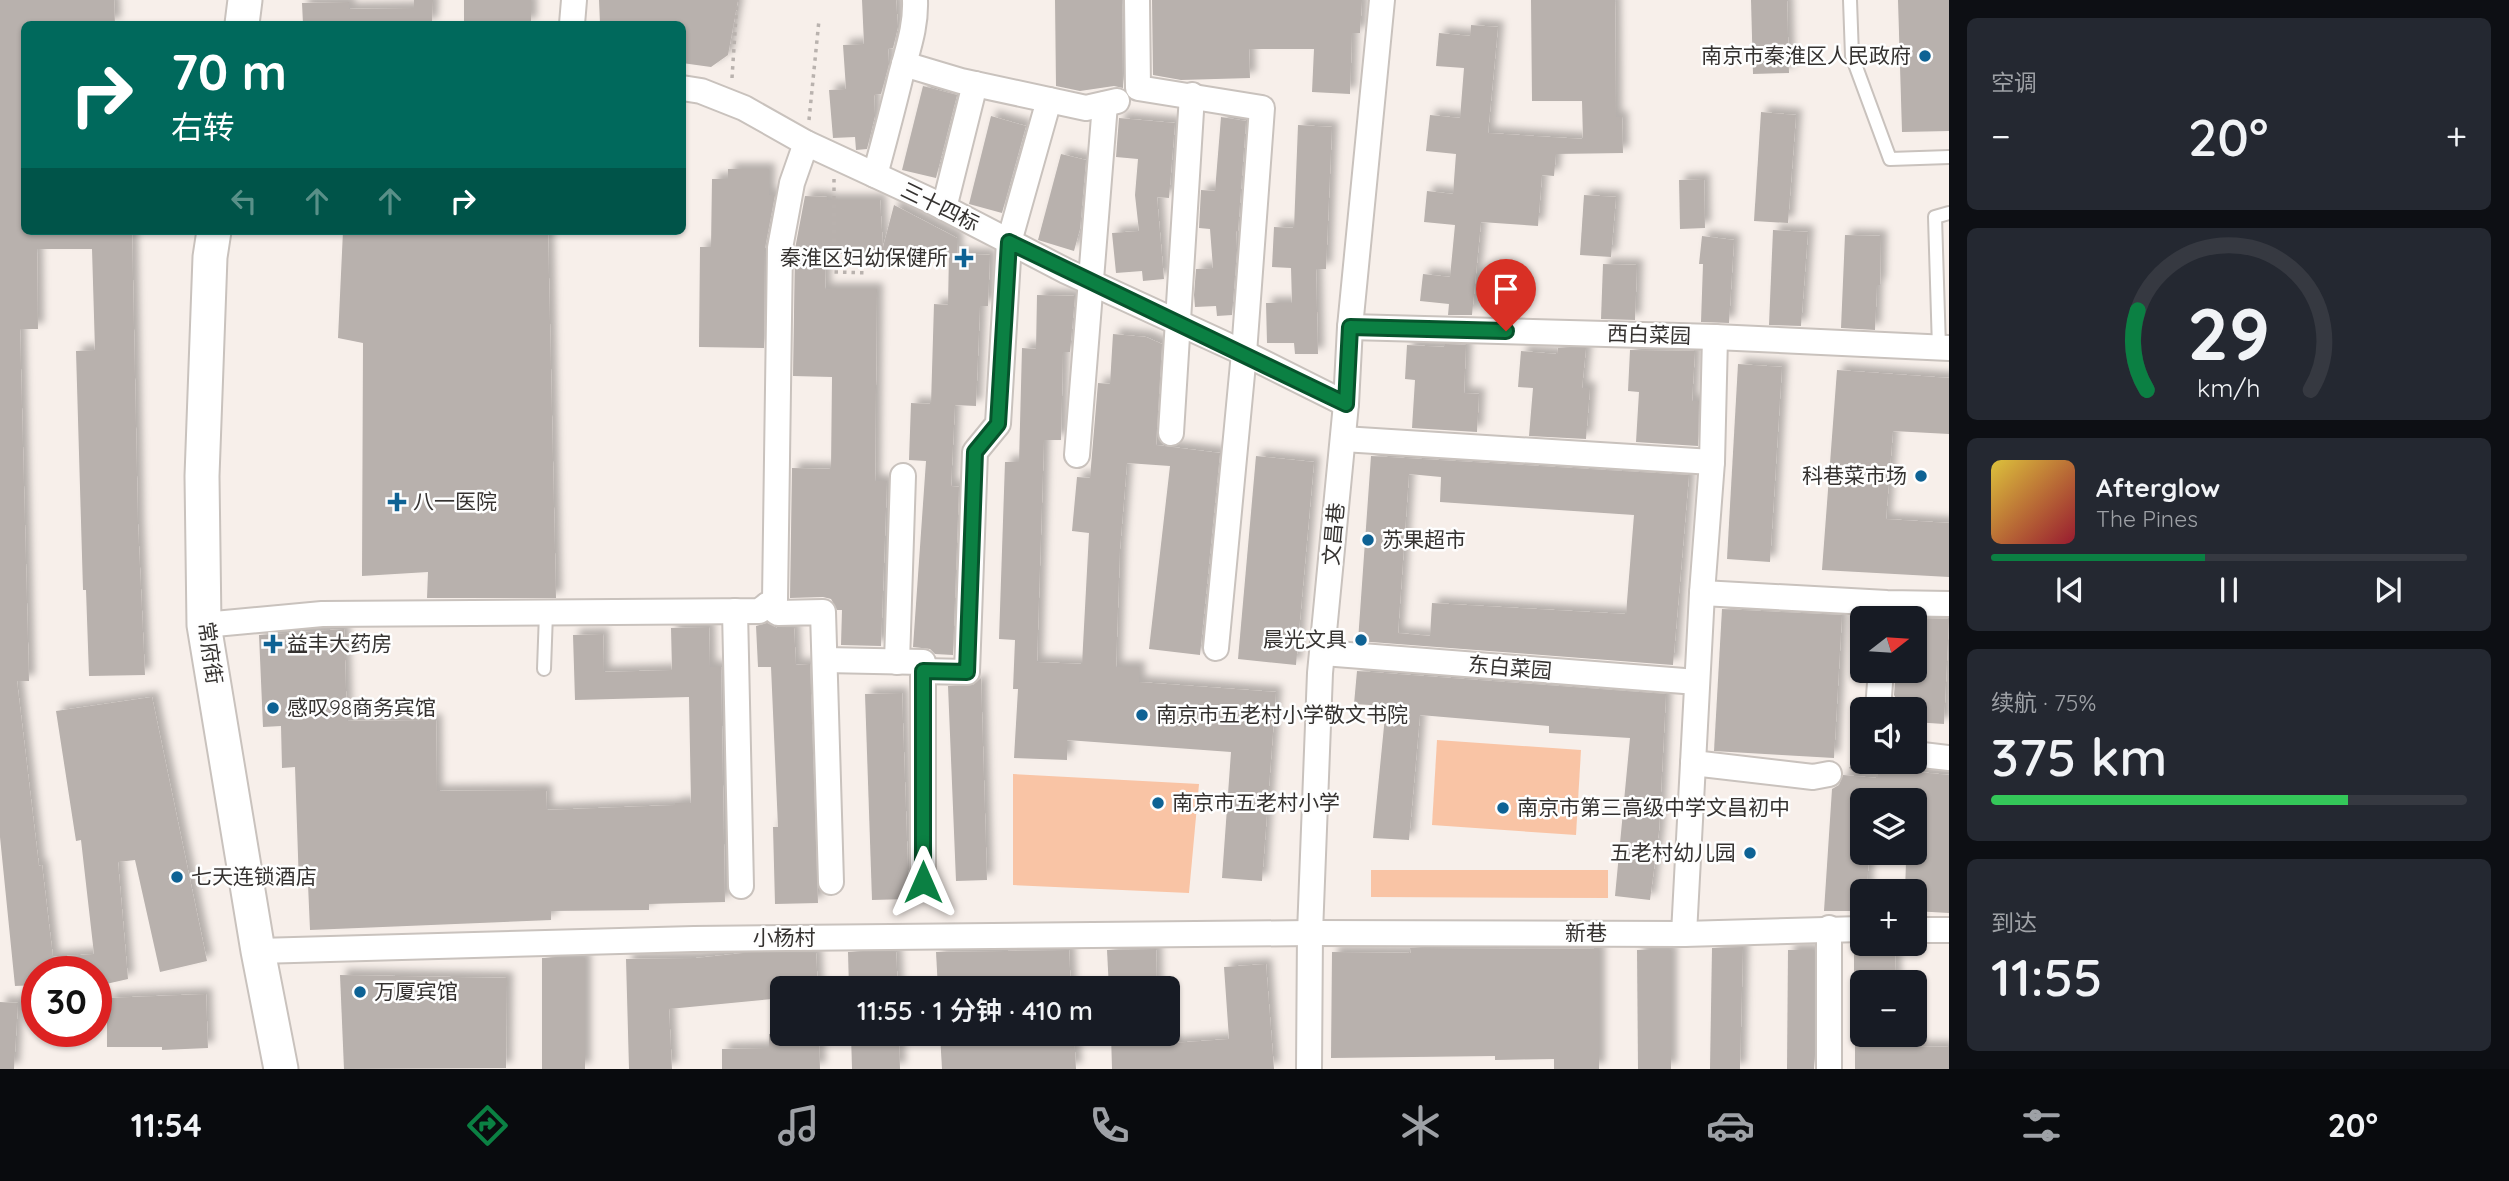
<!DOCTYPE html>
<html lang="zh">
<head>
<meta charset="utf-8">
<style>
	body { margin:0; font-family:Quicksand,"Noto Sans SC",sans-serif; background:#242831; color:#f1f3f6; height:100vh; display:flex; flex-direction:column; font-size:26px; white-space:nowrap }
	* { box-sizing:border-box; margin:0 }
	p { font-size:23px; color:#9ea1a6 }
	.icon { flex:none; width:38px; height:38px; fill:none; stroke:currentColor; stroke-width:2; stroke-linecap:round; stroke-linejoin:round }
	.map { position:relative; flex:1; overflow:hidden }
	.sheet { display:flex; flex-direction:column; gap:18px; padding:18px; background:#0d0f14; width:560px }
	.sheet>* { flex:none }
	.guide { position:absolute; left:21px; top:21px; width:665px; height:214px; border-radius:10px; box-shadow:0 2px 5px #0004; background:#00695c; color:#fff; overflow:hidden }
	.needle { width:46px; rotate:73deg }
	.buttons { position:absolute; left:1850px; top:606px; display:grid; gap:14px }
	.buttons a { display:grid; place-items:center; width:77px; height:77px; border-radius:10px; background:#171b24; box-shadow:0 2px 5px #0004; font-size:35px }
	.speed { position:absolute; left:21px; top:956px; display:flex; gap:14px; font-size:35px; font-weight:700; text-align:center }
	.speed>* { display:grid; place-content:center; width:91px; height:91px; border-radius:50%; background:#171b24; box-shadow:0 2px 5px #0004; line-height:1 }
	.speed .limit { border:10px solid #d22; background:#fff; color:#111 }
	.pin { position:absolute; display:grid; place-items:center; width:60px; height:60px; color:#fff; margin:-72px -30px; border-radius:50% 50% 50% 0; rotate:-45deg; box-shadow:0 0 7px #0007 }
	.pin .icon { rotate:45deg }
	.me { position:absolute; width:77px; margin:-38px; rotate:0deg; stroke-linejoin:round; filter:drop-shadow(0 0 5px #0008) }
	.turn { display:flex; align-items:center; gap:24px; height:147px; padding:0 35px; font-size:32px }
	.turn .icon { width:91px; height:91px; stroke-width:2.5 }
	.turn b { display:block; font-size:49px; line-height:60px }
	.lanes { display:flex; align-items:center; height:66px; padding:0 35px; background:#0003; justify-content:center; gap:35px; direction:ltr }
	.lanes .off { opacity:.35 }
	.big { font-size:52px; font-weight:600; line-height:1.1 }
	.sheet .widget { flex:1; display:flex; flex-direction:column; justify-content:center; gap:10px; min-width:0; padding:0 24px; border-radius:10px; background:#242831 }
	.sheet .dial { align-items:center; gap:0 }
	.dial svg { height:182px; overflow:visible; fill:none; stroke:#363941; stroke-width:7; stroke-linecap:round; text-anchor:middle }
	.dial text { fill:#f1f3f6; stroke:none }
	.song { display:flex; align-items:center; gap:21px }
	.cover { width:84px; height:84px; border-radius:10px; background:linear-gradient(135deg,hsl(50 70% 55%),hsl(350 70% 35%)) }
	.played { height:7px; border-radius:4px; background:linear-gradient(90deg,#0b8043 45%,#363941 45%) }
	.keys { display:flex; justify-content:space-around; direction:ltr }
	.heat { display:flex; justify-content:space-between; align-items:center; font-size:38px; direction:ltr }
	.charge { height:10px; border-radius:5px; background:linear-gradient(90deg,#34c759 75%,#363941 0) }
	.trip { position:absolute; left:770px; top:976px; width:410px; height:70px; border-radius:10px; background:#171b24; box-shadow:0 2px 5px #0004; font-weight:600; line-height:70px; text-align:center }
	.dock { display:flex; height:112px; justify-content:space-around; align-items:center; background:#090b0e; color:#9ea1a6 }
	.dock .icon { width:49px; height:49px }
	.dock .on { color:#0b8043 }
	.dock b { font-size:32px; color:#f1f3f6 }
	main { display:flex; flex:1; min-height:0 }
	.map>svg:first-child { display:block }
	.green { fill:#f9c4a5 }
	.building { fill:#b8b1ad; fill-rule:evenodd; filter:url(#shadow) }
	.lines { fill:none; stroke-linecap:round; stroke-linejoin:round }
	.service-casing { stroke:#c9c2bd; stroke-width:16 }
	.minor-casing { stroke:#c9c2bd; stroke-width:28 }
	.secondary-casing { stroke:#c9c2bd; stroke-width:37 }
	.path { stroke:#b9b2ae; stroke-width:3.5; stroke-dasharray:3.5 5; stroke-linecap:butt }
	.service { stroke:#fff; stroke-width:12 }
	.minor { stroke:#fff; stroke-width:24 }
	.secondary { stroke:#fff; stroke-width:33 }
	.route-casing { stroke:#07532c; stroke-width:18 }
	.route { stroke:#0b8043; stroke-width:12 }
	.poi-dot { fill:#0e6294; stroke:#fefefe; stroke-width:2.5 }
	.labels { text-anchor:middle; stroke-width:5; stroke-linejoin:round; paint-order:stroke }
	.poi-label { font-size:21px; fill:#353230; stroke:#fefefe; text-anchor:start }
	.street-label { font-size:21px; fill:#353230; stroke:#fefefe }
</style>
</head>
<body>
<main>
<div class="map">
<svg width="1949" height="1069" viewBox="0 0 1949 1069">
	<defs>
		<filter id="shadow"><feDropShadow dx="6" dy="-6" stdDeviation="3.5" flood-color="#0004"/></filter>
	</defs>
	<rect width="100%" height="100%" fill="#f7efea"/>
	<g class="green">
		<polygon points="1437,740 1581,750 1576,835 1432,825"/>
		<polygon points="1013,774 1199,784 1189,893 1013,885"/>
		<polygon points="1371,870 1608,870 1608,898 1371,897"/>
	</g>
	<g class="building">
		<polygon points="0,0 114,0 115,24 24,24 24,231 132,231 138,524 145,675 89,676 86,590 83,590 76,351 95,350 92,249 37,249 38,329 20,329 29,681 17,681 39,866 42,865 53,957 94,954 81,840 76,841 56,711 152,697 207,961 160,972 135,860 118,862 128,979 106,984 106,980 96,980 96,971 37,971 37,985 15,986 0,837"/>
		<polygon points="414,0 433,0 432,24 303,24 302,3 349,2 349,9 414,8"/>
		<rect x="464" y="0" width="67" height="24"/>
		<polygon points="599,0 738,0 728,55 711,67 682,63 682,24 600,24"/>
		<polygon points="862,0 896,0 898,27 893,48 888,49 889,64 881,94 874,95 875,116 867,149 856,150 855,137 833,138 829,90 846,89 843,45 864,44"/>
		<polygon points="1055,0 1122,0 1123,88 1114,86 1080,91 1056,86"/>
		<polygon points="1152,0 1362,0 1360,33 1352,33 1350,94 1312,92 1314,49 1249,49 1250,78 1181,80 1153,75"/>
		<polygon points="1531,0 1615,0 1616,117 1622,117 1623,153 1556,154 1554,176 1542,175 1538,226 1481,222 1472,315 1448,315 1449,304 1420,301 1423,274 1450,277 1455,225 1424,222 1427,191 1453,194 1456,154 1426,151 1430,115 1460,118 1464,68 1436,66 1439,33 1470,36 1471,25 1498,27 1488,133 1583,139 1582,101 1532,101"/>
		<polygon points="1751,0 1787,0 1789,73 1753,74"/>
		<polygon points="1898,0 1949,0 1949,131 1902,132"/>
		<polygon points="923,86 957,95 936,178 902,170"/>
		<polygon points="1761,112 1796,115 1788,223 1754,221"/>
		<polygon points="991,116 1026,126 1002,213 969,204"/>
		<polygon points="1221,117 1246,121 1238,231 1236,231 1237,250 1232,315 1217,316 1216,306 1195,307 1194,295 1196,269 1213,268 1210,229 1199,228 1201,190 1215,191"/>
		<polygon points="1119,118 1175,123 1169,198 1157,197 1164,279 1143,281 1142,271 1116,273 1112,233 1139,231 1135,195 1138,159 1116,157"/>
		<polygon points="1298,125 1332,127 1326,269 1316,269 1318,354 1295,354 1294,343 1267,343 1266,303 1292,303 1291,268 1272,267 1274,227 1294,228"/>
		<polygon points="1061,154 1086,160 1080,229 1074,251 1038,240"/>
		<polygon points="728,169 769,169 769,195 775,195 765,248 764,348 699,347 700,247 711,247 712,179 728,179"/>
		<polygon points="1704,179 1705,228 1680,229 1679,180"/>
		<polygon points="1584,195 1616,197 1611,257 1580,255"/>
		<polygon points="805,196 827,197 827,200 880,200 883,247 894,205 957,238 957,253 826,254 825,289 877,289 875,481 887,481 881,646 841,645 842,610 837,610 831,599 823,597 790,598 792,468 831,469 832,377 793,376 795,249"/>
		<polygon points="1773,230 1808,232 1801,326 1769,325"/>
		<polygon points="343,231 548,231 556,598 427,598 428,572 362,576 363,343 338,338"/>
		<polygon points="1845,235 1881,236 1880,285 1877,285 1875,330 1841,328"/>
		<polygon points="1702,236 1734,240 1729,323 1701,322 1703,264 1699,264"/>
		<polygon points="949,253 990,255 988,306 980,306 976,406 955,405 951,486 959,487 953,655 935,654 930,649 913,647 926,461 909,460 911,403 931,404 934,304 948,305"/>
		<polygon points="1603,264 1637,265 1635,320 1601,319"/>
		<polygon points="1037,295 1075,296 1070,352 1063,352 1061,440 1044,440 1037,662 1082,664 1089,533 1072,531 1077,477 1090,478 1098,383 1110,384 1113,334 1146,337 1162,344 1156,445 1220,453 1200,655 1149,649 1170,466 1127,463 1120,549 1116,667 1139,667 1139,682 1276,692 1262,881 1222,878 1231,752 1067,740 1067,760 1014,758 1018,689 1013,689 1015,640 999,639 1005,462 1019,462 1022,348 1036,349"/>
		<polygon points="1445,344 1466,345 1464,393 1479,394 1477,432 1412,428 1415,380 1405,379 1407,345 1445,347"/>
		<polygon points="1558,348 1586,348 1582,388 1590,388 1586,439 1529,436 1533,388 1518,387 1521,351 1557,354"/>
		<polygon points="1630,350 1695,351 1692,401 1699,401 1698,446 1636,442 1639,392 1628,391"/>
		<polygon points="1738,364 1782,367 1770,562 1727,559"/>
		<polygon points="1837,370 1949,378 1949,434 1893,431 1886,519 1949,523 1949,577 1822,570"/>
		<polygon points="1256,456 1314,462 1296,665 1238,659"/>
		<path d="M1371 456 1689 475 1673 665 1358 641ZM1409 474 1441 477 1440 502 1634 515 1626 614 1432 603 1430 636 1398 633Z"/>
		<polygon points="1722,609 1842,615 1834,758 1714,751"/>
		<polygon points="1914,618 1949,619 1944,724 1914,722 1914,709 1902,709 1894,695 1896,670 1914,670"/>
		<polygon points="767,623 777,628 794,628 796,665 810,664 818,903 775,904 773,827 778,827 771,667 758,667 756,626"/>
		<polygon points="709,627 710,667 721,667 725,902 649,904 649,910 551,911 551,920 310,930 308,884 299,885 295,767 282,768 281,726 263,727 259,635 344,629 347,721 436,720 437,791 546,790 547,810 675,805 675,803 691,803 689,697 575,700 573,635 603,634 604,672 672,670 671,628"/>
		<polygon points="1357,671 1666,694 1659,831 1650,900 1615,896 1630,738 1549,733 1549,726 1420,715 1409,840 1373,838 1386,706 1354,704"/>
		<polygon points="981,678 987,880 956,881 948,686 973,685"/>
		<polygon points="902,693 909,899 872,900 865,694"/>
		<polygon points="1878,768 1949,775 1949,913 1914,911 1914,891 1905,891 1906,862 1918,863 1921,809 1914,808 1914,800 1862,800 1862,852 1869,852 1867,891 1862,891 1862,911 1824,911 1832,789 1839,785 1843,775 1877,778"/>
		<polygon points="1743,947 1740,1069 1710,1069 1712,948"/>
		<polygon points="1410,948 1599,949 1599,1069 1554,1069 1554,1059 1495,1060 1495,1056 1331,1058 1332,952 1411,953"/>
		<polygon points="1156,949 1157,989 1109,989 1107,950"/>
		<polygon points="1069,950 1071,989 938,989 936,952"/>
		<polygon points="1637,950 1671,950 1671,1069 1638,1069"/>
		<polygon points="1788,950 1814,950 1814,1069 1787,1069"/>
		<polygon points="848,952 896,952 898,989 849,989"/>
		<polygon points="743,953 816,953 818,989 782,989 782,998 669,1009 672,1069 629,1069 626,959 696,958"/>
		<polygon points="1854,953 1895,953 1896,982 1854,982"/>
		<rect x="542" y="958" width="43" height="111"/>
		<polygon points="1266,964 1274,1069 1112,1069 1111,1034 1158,1034 1159,1044 1229,1039 1224,967"/>
		<polygon points="340,975 507,978 506,1068 344,1069"/>
		<polygon points="206,994 208,1048 162,1050 162,1047 107,1047 107,998"/>
		<polygon points="0,1002 18,1003 14,1069 0,1069"/>
		<polygon points="769,1034 819,1034 820,1069 722,1069 722,1049 769,1048"/>
		<polygon points="851,1034 899,1034 900,1069 852,1069"/>
		<polygon points="940,1034 1074,1034 1076,1069 942,1069"/>
		<polygon points="1855,1034 1896,1034 1897,1046 1949,1047 1949,1069 1855,1069"/>
	</g>
	<g class="lines">
		<defs>
			<g id="service">
				<polyline points="1850,0 1852,56 1890,159 1949,157"/>
				<polyline points="1939,348 1935,217 1949,213"/>
				<polyline points="544,669 546,613"/>
			</g>
			<g id="minor">
				<polyline points="1137,0 1138,88 1262,108 1244,353 1216,648"/>
				<polyline points="572,24 574,0"/>
				<polyline points="904,64 961,81 1086,108 1117,101"/>
				<polyline points="682,88 701,91 744,108 806,143 929,200 1066,271 1244,353 1346,404"/>
				<path d="M875 175C884 142 893 108 901 75 908 48 916 27 915 0"/>
				<polyline points="944,208 975,84"/>
				<polyline points="1350,327 1715,337 1949,348"/>
				<polyline points="1171,433 1192,95"/>
				<polyline points="1343,439 1712,462"/>
				<polyline points="1077,455 1105,104"/>
				<polyline points="1702,593 1887,603 1949,604"/>
				<polyline points="767,605 778,613 823,612 831,882"/>
				<polyline points="735,611 741,886"/>
				<polyline points="204,625 322,614 759,611 775,600 780,248 792,183 806,143"/>
				<polyline points="1323,653 1697,682"/>
				<polyline points="825,660 923,662 923,882"/>
				<polyline points="897,662 903,476"/>
				<polyline points="923,671 967,672 975,452 998,424 1009,242 1049,100"/>
				<polyline points="1878,709 1881,670"/>
				<polyline points="1914,754 1949,758"/>
				<polyline points="1693,763 1813,777 1829,774"/>
				<polyline points="1829,928 1829,1069"/>
				<polyline points="1914,930 1949,930"/>
				<polyline points="1684,934 1702,593 1712,462 1715,337"/>
				<polyline points="258,951 694,939 1310,933 1684,934 1862,929"/>
				<polyline points="1309,1069 1310,933 1320,673 1346,404 1350,327 1382,0"/>
			</g>
			<g id="secondary">
				<polyline points="242,24 245,0"/>
				<polyline points="214,231 210,257 202,476 204,625 258,951 281,1069"/>
			</g>
		</defs>
		<use href="#service" class="service-casing"/>
		<use href="#minor" class="minor-casing"/>
		<use href="#secondary" class="secondary-casing"/>
		<g class="path">
			<polyline points="732,78 737,0"/>
			<polyline points="809,120 819,20"/>
			<polyline points="834,179 834,272 868,273"/>
			<polyline points="1850,769 1863,761"/>
		</g>
		<use href="#service" class="service"/>
		<use href="#minor" class="minor"/>
		<use href="#secondary" class="secondary"/>
	</g>
	<g class="lines">
		<defs>
			<polyline id="route" points="923,882 923,671 967,672 975,452 998,424 1009,242 1346,404 1350,327 1506,331"/>
		</defs>
		<use href="#route" class="route-casing"/>
		<use href="#route" class="route"/>
	</g>
	<g class="poi-dot">
		<circle cx="1925" cy="56" r="7"/>
		<path d="M960.5 247.5h7v7h7v7h-7v7h-7v-7h-7v-7h7z"/>
		<circle cx="1921" cy="476" r="7"/>
		<path d="M393.5 491.5h7v7h7v7h-7v7h-7v-7h-7v-7h7z"/>
		<circle cx="1368" cy="540" r="7"/>
		<circle cx="1361" cy="640" r="7"/>
		<path d="M269.5 633.5h7v7h7v7h-7v7h-7v-7h-7v-7h7z"/>
		<circle cx="273" cy="708" r="7"/>
		<circle cx="1142" cy="715" r="7"/>
		<circle cx="1158" cy="803" r="7"/>
		<circle cx="1503" cy="808" r="7"/>
		<circle cx="1750" cy="853" r="7"/>
		<circle cx="177" cy="877" r="7"/>
		<circle cx="360" cy="992" r="7"/>
	</g>
	<g class="labels">
		<g class="poi-label">
			<text x="1911" y="63" text-anchor="end">南京市秦淮区人民政府</text>
			<text x="948" y="265" text-anchor="end">秦淮区妇幼保健所</text>
			<text x="1907" y="483" text-anchor="end">科巷菜市场</text>
			<text x="413" y="509">八一医院</text>
			<text x="1382" y="547">苏果超市</text>
			<text x="1347" y="647" text-anchor="end">晨光文具</text>
			<text x="287" y="651">益丰大药房</text>
			<text x="287" y="715">感叹98商务宾馆</text>
			<text x="1156" y="722">南京市五老村小学敬文书院</text>
			<text x="1172" y="810">南京市五老村小学</text>
			<text x="1517" y="815">南京市第三高级中学文昌初中</text>
			<text x="1736" y="860" text-anchor="end">五老村幼儿园</text>
			<text x="191" y="884">七天连锁酒店</text>
			<text x="374" y="999">万厦宾馆</text>
		</g>
		<g class="street-label">
			<text transform="translate(940 207) rotate(26)" y="7">三十四标</text>
			<text transform="translate(1649 335) rotate(2)" y="7">西白菜园</text>
			<text transform="translate(1334 534) rotate(-85)" y="7">文昌巷</text>
			<text transform="translate(210 653) rotate(82)" y="7">常府街</text>
			<text transform="translate(1510 668) rotate(5)" y="7">东白菜园</text>
			<text x="1586" y="940">新巷</text>
			<text x="784" y="945">小杨村</text>
		</g>
	</g>
</svg>
<div class="buttons">
<a><svg class="needle" viewBox="-14 -14 28 28"><path d="M0-13l5 13h-10z" fill="#e53935"/><path d="M0 13l5-13h-10z" fill="#9ea1a6"/></svg></a>
<a><svg class="icon" aria-label="sound" viewBox="0 0 24 24"><path d="M4 9h4l5-4v14l-5-4H4zM17 9q2 3 0 6"/></svg></a>
<a><svg class="icon" aria-label="layers" viewBox="0 0 24 24"><path d="M12 4l9 5-9 5-9-5zM3 14l9 5 9-5"/></svg></a>
<a>+</a>
<a>−</a>
</div>
<div class="speed"><div class="limit">30</div></div>
<div class="pin" style="left:1506px;top:331px;background:#d93025"><svg class="icon" aria-label="arrive" viewBox="0 0 24 24"><path d="M6 21V4h12l-3 4 3 4H6"/></svg></div>
<svg class="me" style="left:923px;top:882px" viewBox="-20 -20 40 40"><path d="M0-17L14 15 0 8-14 15z" fill="#0b8043" stroke="#fff" stroke-width="4"/></svg>
<div class="trip">11:55 · 1 分钟 · 410 m</div>
<div class="guide">
<div class="turn"><svg class="icon" aria-label="right" viewBox="0 0 24 24"><path d="M7 20v-9h11M14 6l5 5-5 5"/></svg><div><b>70 m</b>右转</div></div>
<div class="lanes"><svg class="icon off" aria-label="left" viewBox="0 0 24 24"><path d="M17 20v-9H6M10 6l-5 5 5 5"/></svg><svg class="icon off" aria-label="ahead" viewBox="0 0 24 24"><path d="M12 20V5M6 11l6-6 6 6"/></svg><svg class="icon off" aria-label="ahead" viewBox="0 0 24 24"><path d="M12 20V5M6 11l6-6 6 6"/></svg><svg class="icon" aria-label="right" viewBox="0 0 24 24"><path d="M7 20v-9h11M14 6l5 5-5 5"/></svg></div>
</div>
</div>
<section class="sheet">
<div class="widget"><p>空调</p>
<div class="heat"><a>−</a><b class="big">20°</b><a>+</a></div>
</div>
<div class="widget dial"><svg viewBox="0 0 100 80">
<path d="M14 69A42 42 0 1 1 86 69"/>
<path d="M14 69A42 42 0 0 1 10 34" stroke="#0b8043"/>
<text x="50" y="56" font-size="32" font-weight="700">29</text>
<text x="50" y="72" font-size="11">km/h</text>
</svg></div>
<div class="widget">
<div class="song"><i class="cover"></i><div><b>Afterglow</b><p>The Pines</p></div></div>
<div class="played"></div>
<div class="keys"><svg class="icon" aria-label="previous" viewBox="0 0 24 24"><path d="M18 5L8 12l10 7zM5 5v14"/></svg><svg class="icon" aria-label="pause" viewBox="0 0 24 24"><path d="M8 5v14M16 5v14"/></svg><svg class="icon" aria-label="next" viewBox="0 0 24 24"><path d="M6 5l10 7-10 7zM19 5v14"/></svg></div>
</div>
<div class="widget"><p>续航 · 75%</p><b class="big">375 km</b><div class="charge"></div></div>
<div class="widget"><p>到达</p><b class="big">11:55</b></div>
</section>
</main>
<nav class="dock">
<b>11:54</b>
<svg class="icon on" aria-label="directions" viewBox="0 0 24 24"><path d="M12 3l9 9-9 9-9-9zM9 14v-3h6M13 9l2 2-2 2"/></svg>
<svg class="icon" aria-label="music" viewBox="0 0 24 24"><path d="M9 18V5l10-2v13"/><circle cx="6" cy="18" r="3"/><circle cx="16" cy="16" r="3"/></svg>
<svg class="icon" aria-label="phone" viewBox="0 0 24 24"><path d="M5 4h4l2 5-3 2q2 4 5 5l2-3 5 2v4C11 20 4 13 5 4z"/></svg>
<svg class="icon" aria-label="climate" viewBox="0 0 24 24"><path d="M12 3v18M4 7l16 10M4 17L20 7"/></svg>
<svg class="icon" aria-label="car" viewBox="0 0 24 24"><path d="M5 17H2v-5l4-1 3-4h7l3 4 3 1v5h-3M9 17h6M6 11h13"/><circle cx="7" cy="17" r="2"/><circle cx="17" cy="17" r="2"/></svg>
<svg class="icon" aria-label="filters" viewBox="0 0 24 24"><path d="M4 7h16M4 17h16"/><circle cx="9" cy="7" r="2"/><circle cx="15" cy="17" r="2"/></svg>
<b>20°</b>
</nav>
</body>
</html>
